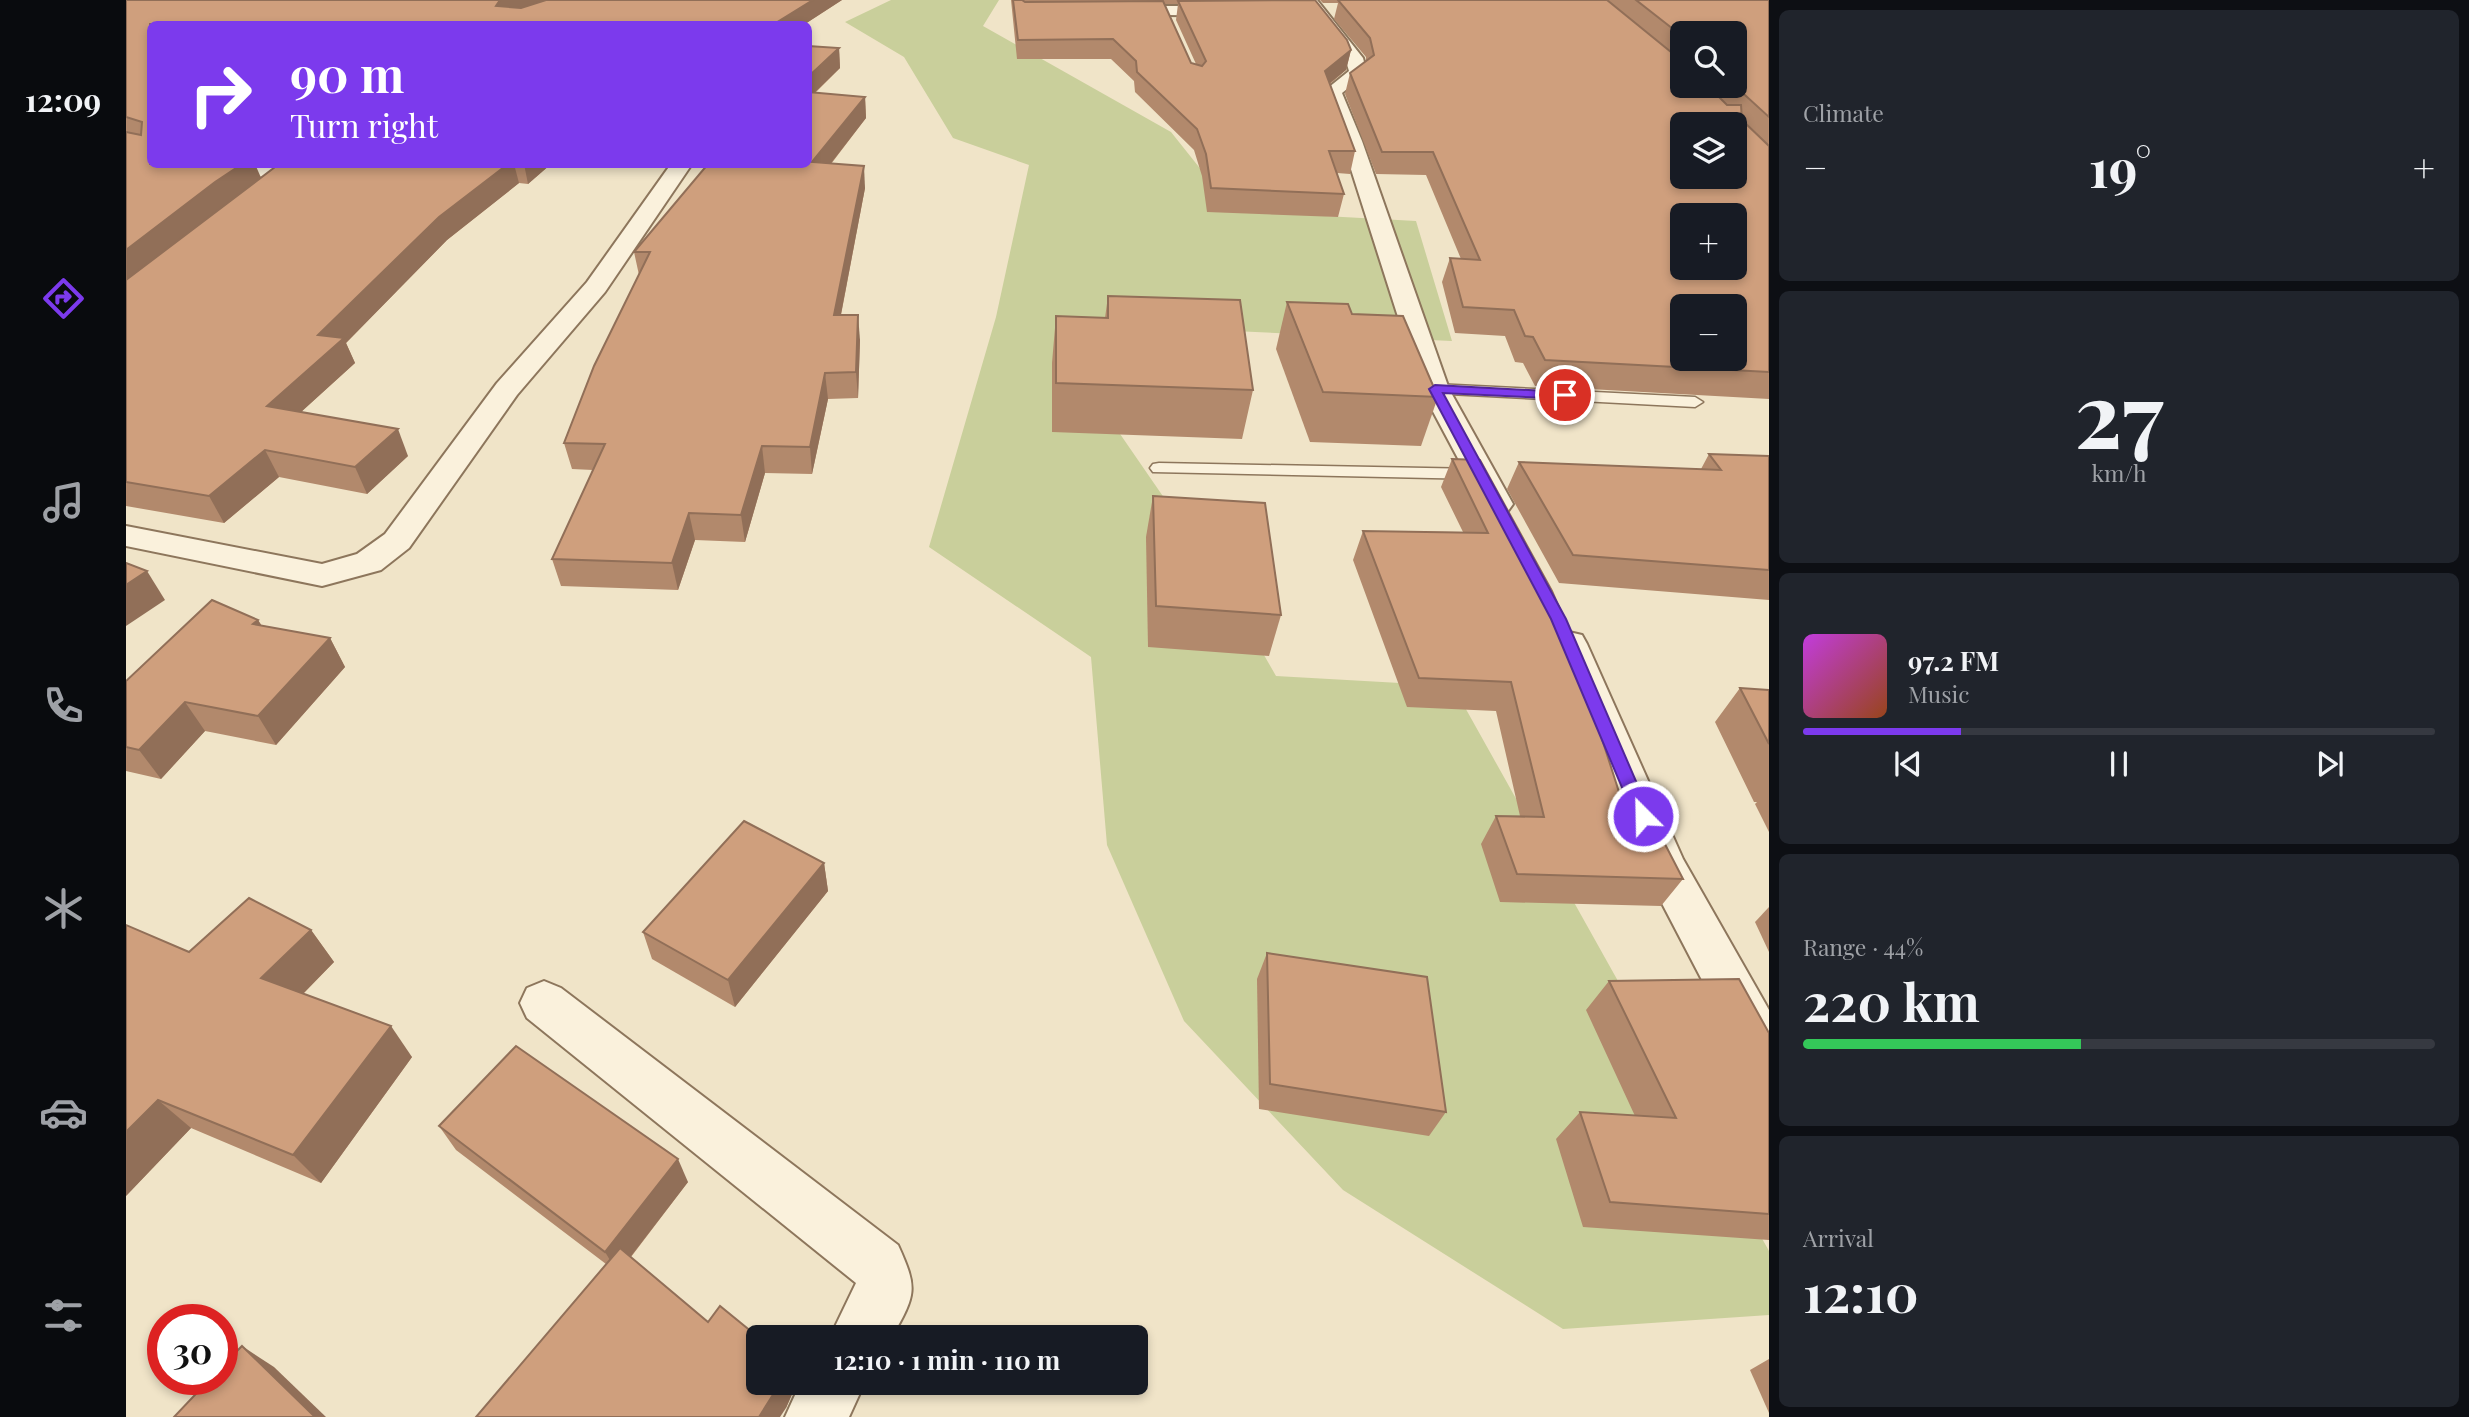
<!DOCTYPE html>
<html lang="en">
<head>
<meta charset="utf-8">
<style>
	body { margin:0; font-family:"Playfair Display",serif; background:#20242c; color:#f1f3f6; height:100vh; display:flex; flex-direction:column; font-size:26px; white-space:nowrap }
	* { box-sizing:border-box; margin:0 }
	p { font-size:23px; color:#9ea1a6 }
	.icon { flex:none; width:38px; height:38px; fill:none; stroke:currentColor; stroke-width:2; stroke-linecap:round; stroke-linejoin:round }
	.map { position:relative; flex:1; overflow:hidden }
	.drawer { display:flex; flex-direction:column; gap:10px; padding:10px; background:#0d0f14; width:700px }
	.drawer>* { flex:none }
	.guide { position:absolute; left:21px; top:21px; width:665px; height:147px; border-radius:10px; box-shadow:0 4px 10px #0003; background:#7c3aed; color:#fff; overflow:hidden }
	.controls { position:absolute; left:1544px; top:21px; display:grid; gap:14px }
	.controls a { display:grid; place-items:center; width:77px; height:77px; border-radius:10px; background:#171b24; box-shadow:0 4px 10px #0003; font-size:35px }
	.speed { position:absolute; left:21px; top:1304px; display:flex; gap:14px; font-size:35px; font-weight:700; text-align:center }
	.speed>* { display:grid; place-content:center; width:91px; height:91px; border-radius:50%; background:#171b24; box-shadow:0 4px 10px #0003; line-height:1 }
	.speed .limit { border:10px solid #d22; background:#fff; color:#111 }
	.pin { position:absolute; display:grid; place-items:center; width:60px; height:60px; color:#fff; margin:-30px; border:4px solid #fff; border-radius:50%; box-shadow:0 2px 7px #0007 }
	.me { position:absolute; width:77px; margin:-38px; rotate:337deg; stroke-linejoin:round; filter:drop-shadow(0 0 5px #0008) }
	.turn { display:flex; align-items:center; gap:24px; height:147px; padding:0 28px; font-size:32px }
	.turn .icon { width:91px; height:91px; stroke-width:2.5 }
	.turn b { display:block; font-size:49px; line-height:60px }
	.big { font-size:52px; font-weight:700; line-height:1.1 }
	.drawer .tile { flex:1; display:flex; flex-direction:column; justify-content:center; gap:10px; min-width:0; padding:0 24px; border-radius:10px; background:#20242c }
	.drawer .dial { align-items:center; gap:0 }
	.dial b { font-size:91px; line-height:1 }
	.song { display:flex; align-items:center; gap:21px }
	.cover { width:84px; height:84px; border-radius:10px; background:linear-gradient(135deg,hsl(290 70% 55%),hsl(20 70% 35%)) }
	.played { height:7px; border-radius:4px; background:linear-gradient(90deg,#7c3aed 25%,#363941 25%) }
	.keys { display:flex; justify-content:space-around; direction:ltr }
	.heat { display:flex; justify-content:space-between; align-items:center; font-size:38px; direction:ltr }
	.charge { height:10px; border-radius:5px; background:linear-gradient(90deg,#34c759 44%,#363941 0) }
	.trip { position:absolute; left:620px; top:1325px; width:402px; height:70px; border-radius:10px; background:#171b24; box-shadow:0 4px 10px #0003; font-weight:700; line-height:70px; text-align:center }
	main { display:flex; flex:1; min-height:0 }
	.tabs { display:flex; flex-direction:column; width:126px; justify-content:space-around; align-items:center; background:#090b0e; color:#9ea1a6 }
	.tabs .icon { width:49px; height:49px }
	.tabs .on { color:#7c3aed }
	.tabs b { font-size:32px; color:#f1f3f6 }
	.map>svg:first-child { display:block }
	.green { fill:#c9cf9b }
	.lines { fill:none; stroke-linecap:round; stroke-linejoin:round }
	.service-casing { stroke:#8d765c; stroke-width:3 }
	.minor-casing { stroke:#8d765c; stroke-width:4 }
	.service { fill:#faf1dc; fill-rule:evenodd }
	.minor { fill:#faf1dc; fill-rule:evenodd }
	.wall { fill:#b2896c; fill-rule:evenodd }
	.shaded-wall { fill:#916f58 }
	.building { fill:#cf9f7d; stroke:#916f58; stroke-width:2; fill-rule:evenodd }
	.route { fill:#7c3aed; stroke:#51269a; stroke-width:2 }
</style>
</head>
<body>
<main>
<nav class="tabs">
<b>12:09</b>
<svg class="icon on" aria-label="directions" viewBox="0 0 24 24"><path d="M12 3l9 9-9 9-9-9zM9 14v-3h6M13 9l2 2-2 2"/></svg>
<svg class="icon" aria-label="music" viewBox="0 0 24 24"><path d="M9 18V5l10-2v13"/><circle cx="6" cy="18" r="3"/><circle cx="16" cy="16" r="3"/></svg>
<svg class="icon" aria-label="phone" viewBox="0 0 24 24"><path d="M5 4h4l2 5-3 2q2 4 5 5l2-3 5 2v4C11 20 4 13 5 4z"/></svg>
<svg class="icon" aria-label="climate" viewBox="0 0 24 24"><path d="M12 3v18M4 7l16 10M4 17L20 7"/></svg>
<svg class="icon" aria-label="car" viewBox="0 0 24 24"><path d="M5 17H2v-5l4-1 3-4h7l3 4 3 1v5h-3M9 17h6M6 11h13"/><circle cx="7" cy="17" r="2"/><circle cx="17" cy="17" r="2"/></svg>
<svg class="icon" aria-label="filters" viewBox="0 0 24 24"><path d="M4 7h16M4 17h16"/><circle cx="9" cy="7" r="2"/><circle cx="15" cy="17" r="2"/></svg>
</nav>
<div class="map">
<svg width="1643" height="1417" viewBox="0 0 1643 1417">
	<rect width="100%" height="100%" fill="#f0e4c8"/>
	<polygon class="green" points="765,0 873,0 857,26 1045,132 1108,211 1290,221 1326,341 1019,327 992,431 1096,582 1150,676 1327,686 1643,1251 1643,1315 1437,1329 1217,1190 1058,1021 981,845 965,657 803,547 870,317 903,165 827,138 778,57 719,22"/>
	<g class="lines">
		<defs>
			<g id="service">
				<polygon points="1309,384 1569,397 1577,402 1569,407 1303,393 1301,389"/>
				<polygon points="1033,463 1352,469 1361,474 1352,479 1027,472 1024,468 1027,464"/>
			</g>
			<g id="minor">
				<polygon points="1175,0 1191,0 1237,58 1241,73 1216,93 1236,141 1323,389 1387,504 1382,511 1371,514 1360,511 1295,389 1216,141 1197,92 1223,71 1219,58"/>
				<polygon points="988,6 1103,6 1111,11 1103,16 982,14 980,11"/>
				<polygon points="91,164 134,164 167,172 171,176 167,180 160,182 94,168"/>
				<polygon points="545,164 566,164 479,292 391,395 283,548 255,570 196,586 0,546 0,526 196,564 231,554 259,534 371,383 461,282"/>
				<polygon points="1443,632 1456,635 1461,644 1557,859 1643,1010 1643,1081 1625,1074 1516,865 1425,644 1430,635"/>
				<path d="M418 981 435 988 772 1245C792 1289 790 1294 766 1337H704L730 1283 401 1018 394 1003 401 988Z"/>
				<polygon points="675,1382 739,1382 723,1417 659,1417"/>
			</g>
		</defs>
		<use href="#service" class="service-casing"/>
		<use href="#minor" class="minor-casing"/>
		<use href="#service" class="service"/>
		<use href="#minor" class="minor"/>
	</g>
	<g class="wall">
		<polygon points="0,0 716,0 679,24 24,24 24,164 135,179 153,164 425,164 402,184 393,183 321,240 220,343 229,363 175,412 282,456 241,494 153,477 98,523 0,506"/>
		<path d="M885 0H1189L1225 50 1220 70 1204 84 1229 151 1224 174 1211 173 1218 194 1212 217 1081 212 1076 176 1068 150 1009 92 1008 81 985 59H891ZM1038 4H1052L1050 20 1070 64 1065 63Z"/>
		<path d="M1194 0H1643V399L1409 386 1397 363 1389 362 1379 336 1329 333 1316 282 1324 258 1335 259 1300 175 1250 174 1219 94 1224 73 1240 61V57L1208 19 1212 3H1197ZM1556 33H1608V86H1556Z"/>
		<polygon points="682,46 713,48 714,68 689,93 739,97 740,118 705,164 739,188 715,315 734,340 732,398 702,399 686,474 639,473 619,542 569,540 552,590 435,586 426,559 467,470 446,469 438,443 513,275 508,252"/>
		<polygon points="982,296 1127,390 1116,439 926,432 926,363 930,316 979,318"/>
		<polygon points="1161,302 1226,314 1312,397 1295,446 1184,442 1150,349"/>
		<polygon points="1583,454 1643,456 1643,600 1433,583 1381,489 1393,462 1575,469"/>
		<polygon points="1326,459 1468,687 1462,696 1502,820 1557,879 1535,906 1374,902 1355,844 1370,816 1394,816 1370,711 1281,707 1227,560 1237,531 1337,532 1315,487"/>
		<polygon points="1027,496 1155,615 1143,656 1022,647 1020,537"/>
		<polygon points="132,620 136,626 204,638 219,667 150,745 79,731 35,779 0,771 0,681"/>
		<polygon points="1614,688 1643,690 1643,832 1629,804 1631,802 1628,802 1589,722"/>
		<polygon points="698,863 702,891 609,1007 526,959 517,932"/>
		<polygon points="1643,907 1643,952 1629,922"/>
		<polygon points="185,930 208,962 177,994 286,1057 195,1183 65,1128 0,1196 63,952"/>
		<polygon points="1141,953 1320,1112 1303,1136 1133,1109 1131,979"/>
		<polygon points="1483,981 1643,1033 1643,1240 1457,1227 1430,1139 1454,1112 1509,1116 1460,1010"/>
		<polygon points="313,1126 562,1182 505,1257 632,1382 671,1382 660,1408 480,1264 330,1150"/>
		<polygon points="1643,1359 1643,1413 1624,1370"/>
	</g>
	<g class="shaded-wall">
		<polygon points="374,0 434,0 378,19 370,6"/>
		<polygon points="687,0 716,0 679,24 648,24"/>
		<polygon points="713,48 714,68 682,99 682,77"/>
		<polygon points="1225,50 1220,70 1194,91 1199,71"/>
		<polygon points="739,97 740,118 688,185 686,162"/>
		<polygon points="116,164 129,164 136,180 0,285 0,250 89,182"/>
		<polygon points="382,164 388,164 393,183 321,240 220,343 229,363 153,432 141,406 192,335 313,217"/>
		<polygon points="398,164 425,164 402,184"/>
		<polygon points="738,166 739,188 710,340 708,315"/>
		<polygon points="732,315 734,340 732,398 730,372"/>
		<polygon points="699,373 702,399 686,474 684,447"/>
		<polygon points="272,429 282,456 241,494 229,467"/>
		<polygon points="636,446 639,473 619,542 615,515"/>
		<polygon points="139,450 153,477 98,523 83,496"/>
		<polygon points="563,513 569,540 552,590 546,563"/>
		<polygon points="21,571 39,600 0,626 0,585"/>
		<polygon points="132,620 149,648 127,624"/>
		<polygon points="204,638 219,667 150,745 132,716"/>
		<polygon points="59,702 79,731 35,779 13,750"/>
		<polygon points="698,863 702,891 609,1007 602,980"/>
		<polygon points="185,930 208,962 161,1010 135,978"/>
		<polygon points="265,1026 286,1057 195,1183 167,1155"/>
		<polygon points="32,1100 65,1128 0,1196 0,1132"/>
		<polygon points="552,1159 562,1182 492,1273 479,1252"/>
		<polygon points="116,1346 148,1367 200,1417 189,1417"/>
		<polygon points="655,1382 671,1382 671,1383 660,1408 654,1417 633,1417"/>
	</g>
	<g class="building">
		<polygon points="0,0 374,0 370,6 395,8 420,0 687,0 648,24 24,24 24,164 116,164 89,182 0,250 0,132 15,135 16,122 0,117"/>
		<polygon points="887,0 896,0 899,2 1037,1 1065,63 1076,66 1080,61 1052,1 1189,0 1221,40 1225,50 1199,71 1229,151 1203,151 1218,194 1085,188 1080,154 1071,129 1011,72 1010,61 987,39 892,40"/>
		<path d="M1212 0H1481L1556 61V86H1582L1601 105H1615L1616 120 1643 146V372L1419 360 1407 337 1399 336 1388 310 1337 307 1324 258 1354 260 1307 152H1256L1224 73 1248 55 1244 38ZM1556 124H1608V177H1556ZM1556 215H1608V268H1556ZM1556 306H1608V359H1556Z"/>
		<polygon points="1510,0 1643,0 1643,117 1608,85 1608,33 1556,33 1556,36"/>
		<polygon points="682,46 713,48 682,77"/>
		<polygon points="682,92 739,97 686,162 738,166 708,315 732,315 730,372 699,373 684,447 636,446 615,515 563,513 546,563 426,559 479,444 438,443 468,366 524,252 508,252 582,164 682,164"/>
		<polygon points="153,164 382,164 313,217 192,335 218,338 141,406 272,429 229,467 139,450 83,496 0,482 0,280"/>
		<polygon points="982,296 1114,300 1127,390 930,383 930,316 982,318"/>
		<polygon points="1161,302 1222,304 1226,314 1277,316 1312,397 1197,392"/>
		<polygon points="1583,454 1643,456 1643,570 1447,555 1393,462 1595,470"/>
		<polygon points="1326,459 1354,460 1426,591 1468,687 1459,686 1502,820 1527,821 1557,879 1391,874 1370,816 1418,817 1385,682 1293,678 1237,531 1362,533"/>
		<polygon points="1027,496 1139,503 1155,615 1030,606"/>
		<polygon points="0,563 21,571 0,585"/>
		<polygon points="86,600 132,620 127,624 204,638 132,716 59,702 13,750 0,747 0,681"/>
		<polygon points="1614,688 1643,690 1643,744"/>
		<polygon points="618,821 698,863 602,980 517,932"/>
		<polygon points="123,898 185,930 135,978 265,1026 167,1155 32,1100 0,1132 0,925 63,952"/>
		<polygon points="1141,953 1301,977 1320,1112 1144,1084"/>
		<polygon points="1613,979 1643,1033 1643,1214 1484,1202 1454,1112 1550,1118 1483,981"/>
		<polygon points="390,1046 552,1159 479,1252 313,1126"/>
		<polygon points="494,1248 582,1322 594,1306 632,1337 632,1382 655,1382 633,1417 350,1417"/>
		<polygon points="116,1346 189,1417 48,1417 84,1379 96,1379 96,1366"/>
	</g>
	<polygon class="route" points="1309,385 1439,392 1445,395 1439,399 1317,393 1440,619 1525,816 1523,821 1510,821 1508,816 1425,619 1303,389"/>
</svg>
<div class="controls">
<a><svg class="icon" aria-label="search" viewBox="0 0 24 24"><circle cx="10" cy="10" r="6"/><path d="M15 15l6 6"/></svg></a>
<a><svg class="icon" aria-label="layers" viewBox="0 0 24 24"><path d="M12 4l9 5-9 5-9-5zM3 14l9 5 9-5"/></svg></a>
<a>+</a>
<a>−</a>
</div>
<div class="speed"><div class="limit">30</div></div>
<div class="pin" style="left:1439px;top:395px;background:#d93025"><svg class="icon" aria-label="arrive" viewBox="0 0 24 24"><path d="M6 21V4h12l-3 4 3 4H6"/></svg></div>
<svg class="me" style="left:1517px;top:816px" viewBox="-20 -20 40 40"><circle r="17" fill="#7c3aed" stroke="#fff" stroke-width="3"/><path d="M0-11L8 9 0 5-8 9z" fill="#fff"/></svg>
<div class="trip">12:10 · 1 min · 110 m</div>
<div class="guide">
<div class="turn"><svg class="icon" aria-label="right" viewBox="0 0 24 24"><path d="M7 20v-9h11M14 6l5 5-5 5"/></svg><div><b>90 m</b>Turn right</div></div>
</div>
</div>
<section class="drawer">
<div class="tile"><p>Climate</p>
<div class="heat"><a>−</a><b class="big">19°</b><a>+</a></div>
</div>
<div class="tile dial"><b>27</b><p>km/h</p></div>
<div class="tile">
<div class="song"><i class="cover"></i><div><b>97.2 FM</b><p>Music</p></div></div>
<div class="played"></div>
<div class="keys"><svg class="icon" aria-label="previous" viewBox="0 0 24 24"><path d="M18 5L8 12l10 7zM5 5v14"/></svg><svg class="icon" aria-label="pause" viewBox="0 0 24 24"><path d="M8 5v14M16 5v14"/></svg><svg class="icon" aria-label="next" viewBox="0 0 24 24"><path d="M6 5l10 7-10 7zM19 5v14"/></svg></div>
</div>
<div class="tile"><p>Range · 44%</p><b class="big">220 km</b><div class="charge"></div></div>
<div class="tile"><p>Arrival</p><b class="big">12:10</b></div>
</section>
</main>
</body>
</html>
